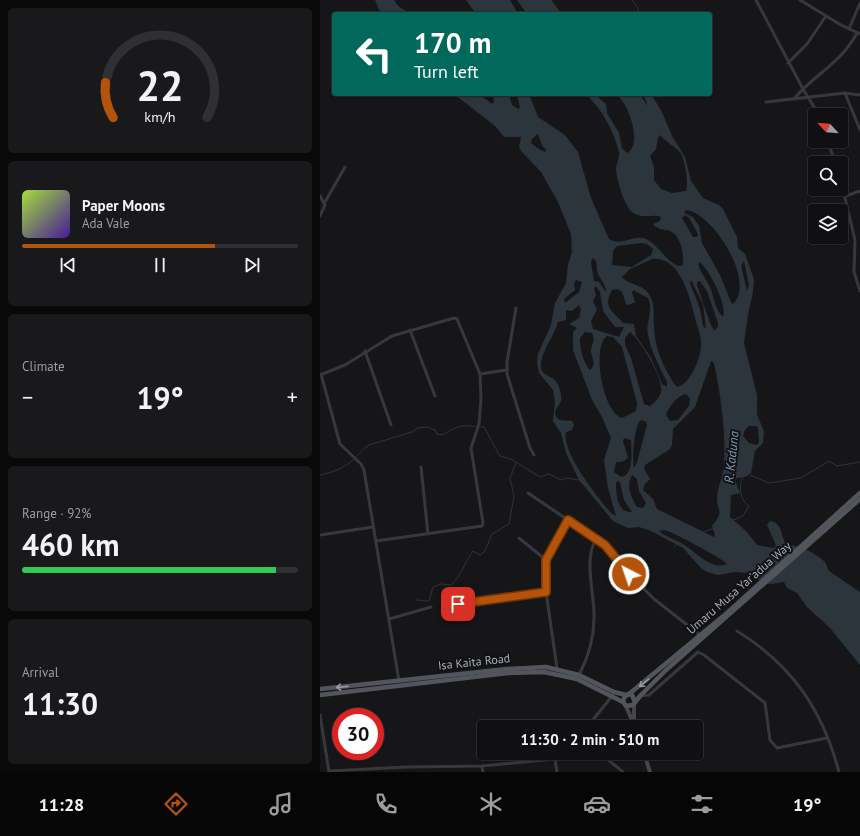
<!DOCTYPE html>
<html lang="en">
<head>
<meta charset="utf-8">
<style>
	body { margin:0; font-family:"PT Sans",sans-serif; background:#19191b; color:#f1f3f6; height:100vh; display:flex; flex-direction:column; font-size:15px; white-space:nowrap }
	* { box-sizing:border-box; margin:0 }
	p { font-size:13px; color:#9c9d9f }
	.icon { flex:none; width:22px; height:22px; fill:none; stroke:currentColor; stroke-width:2; stroke-linecap:round; stroke-linejoin:round }
	.map { position:relative; flex:1; overflow:hidden }
	.details { display:flex; flex-direction:column; gap:8px; padding:8px; background:#09090a; width:320px }
	.details>* { flex:none }
	.hud { position:absolute; left:12px; top:12px; width:380px; height:84px; border-radius:4px; box-shadow:0 1px 3px #0004,0 0 0 1px #303032; background:#00695c; color:#fff; overflow:hidden }
	.needle { width:26px; rotate:296deg }
	.buttons { position:absolute; left:488px; top:108px; display:grid; gap:8px }
	.buttons a { display:grid; place-items:center; width:40px; height:40px; border-radius:4px; background:#101012; box-shadow:0 1px 3px #0004,0 0 0 1px #303032; font-size:20px }
	.speed { position:absolute; left:12px; top:708px; display:flex; gap:8px; font-size:20px; font-weight:700; text-align:center }
	.speed>* { display:grid; place-content:center; width:52px; height:52px; border-radius:50%; background:#101012; box-shadow:0 1px 3px #0004,0 0 0 1px #303032; line-height:1 }
	.speed .limit { border:6px solid #d22; background:#fff; color:#111 }
	.pin { position:absolute; display:grid; place-items:center; width:34px; height:34px; color:#fff; margin:-17px; border-radius:8px; box-shadow:0 2px 6px #0006 }
	.me { position:absolute; width:44px; margin:-22px; rotate:319deg; stroke-linejoin:round; filter:drop-shadow(0 0 3px #0008) }
	.turn { display:flex; align-items:center; gap:14px; height:84px; padding:0 16px; font-size:18px }
	.turn .icon { width:52px; height:52px; stroke-width:2.5 }
	.turn b { display:block; font-size:28px; line-height:34px }
	.big { font-size:30px; font-weight:600; line-height:1.1 }
	.details .widget { flex:1; display:flex; flex-direction:column; justify-content:center; gap:6px; min-width:0; padding:0 14px; border-radius:6px; background:#19191b }
	.details .dial { align-items:center; gap:0 }
	.dial svg { height:104px; overflow:visible; fill:none; stroke:#303032; stroke-width:7; stroke-linecap:round; text-anchor:middle }
	.dial text { fill:#f1f3f6; stroke:none }
	.song { display:flex; align-items:center; gap:12px }
	.cover { width:48px; height:48px; border-radius:6px; background:linear-gradient(135deg,hsl(80 70% 55%),hsl(260 70% 35%)) }
	.played { height:4px; border-radius:2px; background:linear-gradient(90deg,#b45309 70%,#303032 70%) }
	.keys { display:flex; justify-content:space-around; direction:ltr }
	.heat { display:flex; justify-content:space-between; align-items:center; font-size:22px; direction:ltr }
	.charge { height:6px; border-radius:3px; background:linear-gradient(90deg,#34c759 92%,#303032 0) }
	.trip { position:absolute; left:157px; top:720px; width:226px; height:40px; border-radius:4px; background:#101012; box-shadow:0 1px 3px #0004,0 0 0 1px #303032; font-weight:600; line-height:40px; text-align:center }
	.menu { display:flex; height:64px; justify-content:space-around; align-items:center; background:#060607; color:#9c9d9f }
	.menu .icon { width:28px; height:28px }
	.menu .current { color:#b45309 }
	.menu b { font-size:18px; color:#f1f3f6 }
	main { display:flex; flex:1; min-height:0 }
	.map>svg:first-child { display:block }
	.water { fill:#2c353c; fill-rule:evenodd }
	.lines { fill:none; stroke-linecap:round; stroke-linejoin:round }
	.stream { stroke:#2c353c; stroke-width:1 }
	.street { stroke:#37383d; stroke-width:3 }
	.secondary { stroke:#45474d; stroke-width:4 }
	.primary { stroke:#53555c; stroke-width:4.5 }
	.oneway { stroke:#979ba6 }
	.route-casing { stroke:#753606; stroke-width:10 }
	.route { stroke:#b45309; stroke-width:7 }
	.labels { text-anchor:middle; stroke-width:4; stroke-linejoin:round; paint-order:stroke }
	.street-label { font-size:12px; fill:#a8adb8; stroke:#111113 }
	.water-label { font-size:13px; font-style:italic; fill:#7f9bb3; stroke:#111113 }
</style>
</head>
<body>
<main>
<section class="details">
<div class="widget dial"><svg viewBox="0 0 100 80">
<path d="M14 69A42 42 0 1 1 86 69"/>
<path d="M14 69A42 42 0 0 1 8 42" stroke="#b45309"/>
<text x="50" y="56" font-size="32" font-weight="700">22</text>
<text x="50" y="72" font-size="11">km/h</text>
</svg></div>
<div class="widget">
<div class="song"><i class="cover"></i><div><b>Paper Moons</b><p>Ada Vale</p></div></div>
<div class="played"></div>
<div class="keys"><svg class="icon" aria-label="previous" viewBox="0 0 24 24"><path d="M18 5L8 12l10 7zM5 5v14"/></svg><svg class="icon" aria-label="pause" viewBox="0 0 24 24"><path d="M8 5v14M16 5v14"/></svg><svg class="icon" aria-label="next" viewBox="0 0 24 24"><path d="M6 5l10 7-10 7zM19 5v14"/></svg></div>
</div>
<div class="widget"><p>Climate</p>
<div class="heat"><a>−</a><b class="big">19°</b><a>+</a></div>
</div>
<div class="widget"><p>Range · 92%</p><b class="big">460 km</b><div class="charge"></div></div>
<div class="widget"><p>Arrival</p><b class="big">11:30</b></div>
</section>
<div class="map">
<svg width="540" height="772" viewBox="0 0 540 772">
	<rect width="100%" height="100%" fill="#161618"/>
	<g class="water">
		<polygon points="55,0 74,0 78,6 91,14 61,14"/>
		<polygon points="146,0 190,0 198,14 156,14"/>
		<polygon points="197,0 231,0 242,14 207,14"/>
		<path d="M134 94H159L172 104 174 102 173 94H189L192 105 198 109 200 108 197 94H209L218 117 245 135 258 152 271 198 289 239C301 247 314 234 326 239 338 244 349 266 360 266L363 265C364 254 361 236 350 231 344 229 337 230 333 224L340 221 341 217C334 213 323 220 312 212 304 205 297 181 296 170 296 163 300 158 299 152 293 129 282 110 266 94H274L286 104 287 113 299 133 302 148 307 153C323 146 309 103 296 94H319L328 106 323 94H331L342 112 352 136 365 157 371 181 383 198 399 205 403 209 417 237 418 248 425 254 434 279 433 292 428 315 424 343 437 395V415L444 431 443 443 435 451 431 473 425 477 417 478 415 480 420 493 411 495 410 517 427 532 437 545 454 548 456 545 447 525 450 521C463 523 460 535 466 544L484 548 499 557 505 562 509 571 540 592V665L510 628 487 607 477 593 467 588 464 582C454 583 449 587 439 580V573L436 571 432 573 415 572 398 575 387 572 381 568 363 548 331 531 319 527 308 528 293 521 259 480 246 453 241 433 233 421 235 401 233 390 219 373 217 363 218 354 231 325 235 303 246 283 248 265 252 252 251 234 238 202 221 172 201 151 199 147 201 137H184L175 126ZM218 134 222 145 226 150V152L220 150 211 143 212 139ZM340 135C346 142 354 146 360 152 365 158 369 185 366 191L352 193 341 189 334 180V167L330 156 336 149 338 138ZM366 210C392 212 437 282 413 304L411 302 400 275 382 243 379 226 373 217 364 213ZM365 215 369 218 378 234 377 237H373L362 218ZM321 243 327 244 333 249 331 255 312 267 292 265 293 251 297 246ZM273 258C278 262 276 265 277 270 278 278 286 283 286 292L279 282 274 281 271 262ZM332 259C361 255 371 301 376 322 378 328 381 336 381 343 382 356 371 383 358 387 354 385 351 379 349 375 340 360 334 343 334 325 333 316 335 306 331 298 325 283 309 286 302 277L310 269ZM424 261 429 285 427 291 421 266ZM379 262C389 268 408 306 403 317 395 311 394 296 390 287 387 280 377 269 379 262ZM256 280 262 282 259 292 245 303 244 299 255 290 254 283ZM371 280 383 304 386 329 383 326 380 309 370 283ZM380 281 387 291 398 323V327L394 331 390 323 377 285V282ZM276 286 280 292 283 311 295 327H304L299 337 273 329 271 321 277 310 273 301 276 295 274 288ZM297 289 302 292 306 304 309 305 315 302 312 293 313 290 328 298C334 311 325 323 328 335 331 351 340 368 347 382V387L342 384 331 358 316 336 314 324 303 323C293 311 282 308 292 290ZM259 305 261 309 259 318 249 324 257 328 253 332V350L272 400 282 417 291 438 284 460 288 488 296 516 291 513C278 498 241 452 246 432L252 430 254 425 252 421C247 420 241 422 237 418 232 411 239 406 241 401 242 396 240 389 238 385 234 374 219 378 221 363 223 348 234 336 238 322L246 320V310L252 311ZM265 332 272 333C276 342 271 344 271 352 272 359 277 365 270 370 263 362 260 350 260 338ZM310 332C320 340 344 379 341 392 339 399 335 402 330 406L324 404 311 358 305 345V338ZM287 336 293 337 302 347 317 403 316 411 302 418C283 413 271 347 287 336ZM391 361 394 363C401 396 406 432 404 466 403 476 398 486 397 496 396 512 406 509 392 526L395 535 394 537 337 509 333 499 323 490 325 484 330 479 324 469 325 465 350 449 352 445 353 429 375 407ZM366 394 370 399 369 406 358 420 350 421 346 415C349 406 357 396 366 394ZM321 420 326 422 327 425 317 462 314 468C312 458 314 425 321 420ZM429 426H436L438 428 439 442 437 445 429 443 423 436 425 430ZM304 438 311 440C311 450 315 475 301 477L294 472 296 462H302L308 458 303 441ZM312 475 317 479 319 491 326 503 323 508 317 507C311 497 306 486 312 475ZM298 481 300 482 304 500 312 512C297 513 296 494 296 483ZM345 530C352 532 404 559 407 564 393 571 376 553 366 546 358 540 347 538 339 531Z"/>
	</g>
	<g class="lines">
		<g class="stream">
			<polyline points="312,0 318,8 319,14"/>
			<path d="M0 475C11 473 24 468 33 460 39 455 42 449 49 445L92 432 98 428 107 427 115 430 117 434 123 435C140 423 145 426 164 427L180 456 191 459 220 477 229 474 241 480 246 478 260 480"/>
			<polyline points="430,475 449,483 481,478 509,461 517,466 540,462"/>
			<path d="M411 521 423 516 429 506C420 500 418 486 423 477"/>
			<polyline points="384,532 394,528"/>
			<polyline points="354,547 358,544"/>
			<path d="M96 600 109 601 113 587 121 584 131 585C141 576 145 562 153 551L160 555 165 551 172 534 189 524 194 496 190 478 196 463"/>
		</g>
		<g class="street">
			<polyline points="436,0 483,89 499,115"/>
			<polyline points="480,0 521,25 540,34"/>
			<polyline points="529,29 540,3"/>
			<polyline points="468,63 487,44 506,16"/>
			<polyline points="525,93 540,130"/>
			<path d="M474 99C495 73 519 66 537 33"/>
			<polyline points="446,102 525,93 540,95"/>
			<polyline points="508,141 515,163"/>
			<polyline points="521,181 535,240 534,272 540,291"/>
			<polyline points="0,196 5,205 0,216"/>
			<polyline points="526,196 540,191"/>
			<polyline points="5,202 25,167"/>
			<polyline points="196,308 187,362 187,374 210,448 214,455"/>
			<polyline points="90,330 115,396"/>
			<polyline points="45,351 71,425"/>
			<polyline points="1,374 20,444 41,464 44,470 79,681"/>
			<polyline points="160,374 186,370"/>
			<polyline points="0,375 25,365 72,336 134,318 137,319 160,374 161,399 159,424 151,448 163,523 162,526 56,541"/>
			<polyline points="101,467 108,534"/>
			<polyline points="208,493 285,545 302,567 334,599 380,635"/>
			<polyline points="0,535 53,527"/>
			<polyline points="199,538 226,560"/>
			<polyline points="138,603 226,592"/>
			<polyline points="69,619 111,607"/>
			<path d="M417 631C472 665 502 709 519 772"/>
			<polyline points="237,668 226,592 226,560 248,520"/>
			<path d="M259 675C268 658 274 638 274 618 275 595 263 560 276 539"/>
			<polyline points="320,696 329,695 378,652 384,655 445,703 450,740 457,748 507,738"/>
			<polyline points="0,715 9,772"/>
			<polyline points="267,727 293,695"/>
			<polyline points="280,753 303,772"/>
			<polyline points="235,759 237,772"/>
			<polyline points="162,766 163,772"/>
			<polyline points="9,771 86,767 162,766 235,759 244,753"/>
		</g>
		<g class="secondary">
			<polyline points="305,704 315,727"/>
			<polyline points="314,721 314,704"/>
			<polyline points="324,753 330,772"/>
		</g>
		<g class="primary">
			<polyline points="0,689 187,669 226,667 259,675 294,692 306,695"/>
			<polyline points="309,694 407,613 540,493"/>
			<polyline points="0,695 188,673 224,672 257,679 303,702"/>
			<polyline points="315,702 312,695 308,694 304,698 303,702 306,706 313,705 320,696 346,670 540,499"/>
		</g>
	</g>
	<defs><path id="oneway-shaft" d="M-6 0H5M1.5-3L5.5 0L1.5 3" fill="none" stroke-width="1.6" stroke-linecap="round" stroke-linejoin="round"/></defs>
	<g class="oneway">
		<use href="#oneway-shaft" transform="translate(324 683) rotate(140)"/>
		<use href="#oneway-shaft" transform="translate(22 687) rotate(174)"/>
	</g>
	<g class="lines">
		<defs>
			<polyline id="route" points="138,604 226,592 226,560 248,520 285,545 309,574"/>
		</defs>
		<use href="#route" class="route-casing"/>
		<use href="#route" class="route"/>
	</g>
	<g class="labels">
		<g class="street-label">
			<text transform="translate(419 588) rotate(-41)" y="4">Umaru Musa Yar'adua Way</text>
			<text transform="translate(154 662) rotate(-6)" y="4">Isa Kaita Road</text>
		</g>
		<g class="water-label">
			<text transform="translate(411 457) rotate(-84)" y="5">R. Kaduna</text>
		</g>
	</g>
</svg>
<div class="buttons">
<a><svg class="needle" viewBox="-14 -14 28 28"><path d="M0-13l5 13h-10z" fill="#e53935"/><path d="M0 13l5-13h-10z" fill="#9c9d9f"/></svg></a>
<a><svg class="icon" aria-label="search" viewBox="0 0 24 24"><circle cx="10" cy="10" r="6"/><path d="M15 15l6 6"/></svg></a>
<a><svg class="icon" aria-label="layers" viewBox="0 0 24 24"><path d="M12 4l9 5-9 5-9-5zM3 14l9 5 9-5"/></svg></a>
</div>
<div class="speed"><div class="limit">30</div></div>
<div class="pin" style="left:138px;top:604px;background:#d93025"><svg class="icon" aria-label="arrive" viewBox="0 0 24 24"><path d="M6 21V4h12l-3 4 3 4H6"/></svg></div>
<svg class="me" style="left:309px;top:574px" viewBox="-20 -20 40 40"><circle r="17" fill="#b45309" stroke="#fff" stroke-width="3"/><path d="M0-11L8 9 0 5-8 9z" fill="#fff"/></svg>
<div class="trip">11:30 · 2 min · 510 m</div>
<div class="hud">
<div class="turn"><svg class="icon" aria-label="left" viewBox="0 0 24 24"><path d="M17 20v-9H6M10 6l-5 5 5 5"/></svg><div><b>170 m</b>Turn left</div></div>
</div>
</div>
</main>
<nav class="menu">
<b>11:28</b>
<svg class="icon current" aria-label="directions" viewBox="0 0 24 24"><path d="M12 3l9 9-9 9-9-9zM9 14v-3h6M13 9l2 2-2 2"/></svg>
<svg class="icon" aria-label="music" viewBox="0 0 24 24"><path d="M9 18V5l10-2v13"/><circle cx="6" cy="18" r="3"/><circle cx="16" cy="16" r="3"/></svg>
<svg class="icon" aria-label="phone" viewBox="0 0 24 24"><path d="M5 4h4l2 5-3 2q2 4 5 5l2-3 5 2v4C11 20 4 13 5 4z"/></svg>
<svg class="icon" aria-label="climate" viewBox="0 0 24 24"><path d="M12 3v18M4 7l16 10M4 17L20 7"/></svg>
<svg class="icon" aria-label="car" viewBox="0 0 24 24"><path d="M5 17H2v-5l4-1 3-4h7l3 4 3 1v5h-3M9 17h6M6 11h13"/><circle cx="7" cy="17" r="2"/><circle cx="17" cy="17" r="2"/></svg>
<svg class="icon" aria-label="filters" viewBox="0 0 24 24"><path d="M4 7h16M4 17h16"/><circle cx="9" cy="7" r="2"/><circle cx="15" cy="17" r="2"/></svg>
<b>19°</b>
</nav>
</body>
</html>
